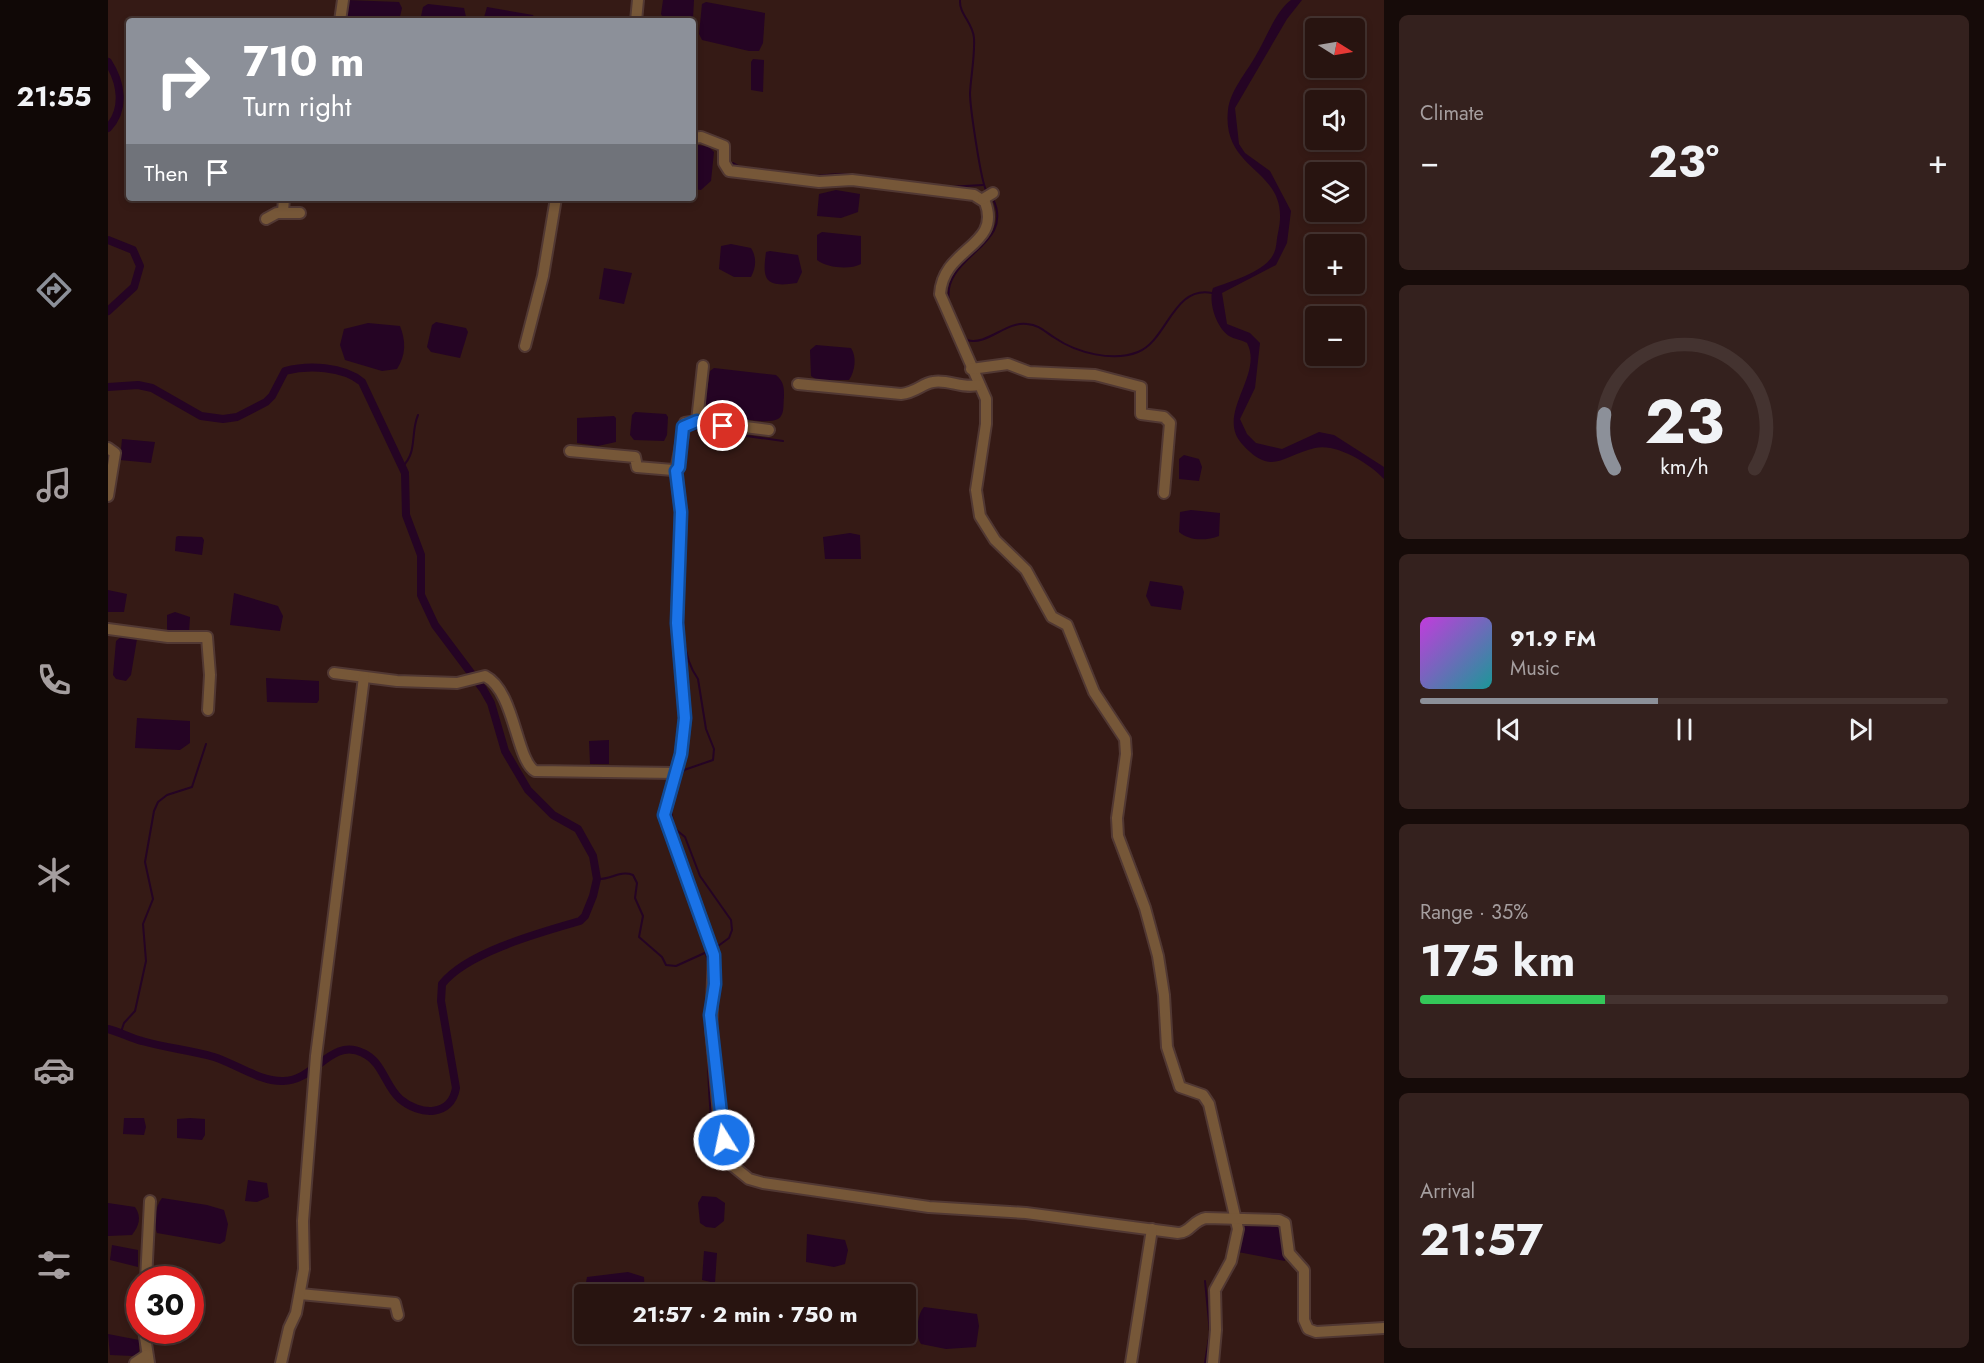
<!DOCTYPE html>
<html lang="en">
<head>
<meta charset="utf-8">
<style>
	body { margin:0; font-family:Jost,sans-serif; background:#34211e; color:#f1f3f6; height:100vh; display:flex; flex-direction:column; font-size:22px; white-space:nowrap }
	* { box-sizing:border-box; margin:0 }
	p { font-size:20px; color:#a59e9f }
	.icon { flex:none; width:33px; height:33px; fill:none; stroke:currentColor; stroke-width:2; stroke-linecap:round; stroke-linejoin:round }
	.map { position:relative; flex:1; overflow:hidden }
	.drawer { display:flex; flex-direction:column; gap:15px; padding:15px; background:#160b09; width:600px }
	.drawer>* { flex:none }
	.guide { position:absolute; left:18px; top:18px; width:570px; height:183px; border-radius:6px; box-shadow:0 3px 9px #0003,0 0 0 2px #443330; background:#8c9099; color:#fff; overflow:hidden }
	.needle { width:39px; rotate:101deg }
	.fabs { position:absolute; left:1197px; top:18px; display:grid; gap:12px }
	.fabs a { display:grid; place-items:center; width:60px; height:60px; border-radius:6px; background:#281410; box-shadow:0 3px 9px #0003,0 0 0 2px #443330; font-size:30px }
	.speed { position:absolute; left:18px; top:1266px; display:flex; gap:12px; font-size:30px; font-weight:700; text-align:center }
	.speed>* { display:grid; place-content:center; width:78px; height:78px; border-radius:50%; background:#281410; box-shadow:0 3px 9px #0003,0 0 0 2px #443330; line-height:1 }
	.speed .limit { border:9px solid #d22; background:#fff; color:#111 }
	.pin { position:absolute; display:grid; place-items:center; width:51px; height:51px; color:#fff; margin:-26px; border:3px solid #fff; border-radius:50%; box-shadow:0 2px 6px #0007 }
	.me { position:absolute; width:66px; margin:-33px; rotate:350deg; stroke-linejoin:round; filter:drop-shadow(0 0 4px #0008) }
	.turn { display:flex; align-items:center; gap:21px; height:126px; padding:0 18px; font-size:27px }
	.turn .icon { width:78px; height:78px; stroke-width:2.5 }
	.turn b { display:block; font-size:42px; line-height:51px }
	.then { display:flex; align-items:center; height:57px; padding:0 18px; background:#0003; gap:12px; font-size:22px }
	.big { font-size:45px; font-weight:700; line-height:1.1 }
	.drawer .tile { flex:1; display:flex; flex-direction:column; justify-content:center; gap:9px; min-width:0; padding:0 21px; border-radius:9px; background:#34211e }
	.drawer .dial { align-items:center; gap:0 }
	.dial svg { height:156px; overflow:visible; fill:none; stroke:#443330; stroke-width:7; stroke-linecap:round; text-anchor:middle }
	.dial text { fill:#f1f3f6; stroke:none }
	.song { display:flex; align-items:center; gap:18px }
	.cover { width:72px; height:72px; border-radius:9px; background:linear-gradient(135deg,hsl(290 70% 55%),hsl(180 70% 35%)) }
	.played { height:6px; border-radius:3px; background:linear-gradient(90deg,#8c9099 45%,#443330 45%) }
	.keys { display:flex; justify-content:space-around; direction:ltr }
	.heat { display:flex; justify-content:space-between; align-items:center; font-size:33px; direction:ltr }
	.charge { height:9px; border-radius:4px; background:linear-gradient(90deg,#34c759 35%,#443330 0) }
	.trip { position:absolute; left:466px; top:1284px; width:342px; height:60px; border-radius:6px; background:#281410; box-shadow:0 3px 9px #0003,0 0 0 2px #443330; font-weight:700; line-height:60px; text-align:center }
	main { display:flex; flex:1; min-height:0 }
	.menu { display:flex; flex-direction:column; width:108px; justify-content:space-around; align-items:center; background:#100806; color:#a59e9f }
	.menu .icon { width:42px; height:42px }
	.menu .selected { color:#8c9099 }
	.menu b { font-size:27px; color:#f1f3f6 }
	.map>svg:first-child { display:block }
	.water { fill:#250424 }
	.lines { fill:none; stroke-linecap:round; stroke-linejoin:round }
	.stream { stroke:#250424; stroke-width:2 }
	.canal { stroke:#250424; stroke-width:8 }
	.minor-casing { stroke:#513833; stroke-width:14 }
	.minor { stroke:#765738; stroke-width:10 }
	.route-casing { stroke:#114b97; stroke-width:15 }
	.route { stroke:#1a73e8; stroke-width:10 }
</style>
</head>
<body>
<main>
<nav class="menu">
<b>21:55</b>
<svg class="icon selected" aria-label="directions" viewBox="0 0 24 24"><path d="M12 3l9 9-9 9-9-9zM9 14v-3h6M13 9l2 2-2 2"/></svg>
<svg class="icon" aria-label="music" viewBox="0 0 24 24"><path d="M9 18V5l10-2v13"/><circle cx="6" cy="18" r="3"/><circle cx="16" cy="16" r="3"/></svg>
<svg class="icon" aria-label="phone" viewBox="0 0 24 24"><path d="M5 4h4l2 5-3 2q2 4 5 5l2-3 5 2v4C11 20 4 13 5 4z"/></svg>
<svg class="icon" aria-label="climate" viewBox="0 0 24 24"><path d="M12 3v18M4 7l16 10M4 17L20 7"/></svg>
<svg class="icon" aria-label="car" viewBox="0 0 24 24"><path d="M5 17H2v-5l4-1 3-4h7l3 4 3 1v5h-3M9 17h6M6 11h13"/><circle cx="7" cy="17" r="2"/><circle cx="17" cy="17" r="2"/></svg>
<svg class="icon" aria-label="filters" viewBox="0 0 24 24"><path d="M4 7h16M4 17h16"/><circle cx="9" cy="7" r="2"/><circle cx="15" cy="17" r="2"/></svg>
</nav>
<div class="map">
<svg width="1276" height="1363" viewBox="0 0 1276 1363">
	<rect width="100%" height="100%" fill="#351a15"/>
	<g class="water">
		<polygon points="239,0 291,2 294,8 291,21 237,21"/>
		<polygon points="555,0 586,0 585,19 581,21 555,18 553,14"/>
		<path d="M1183 0H1194L1179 19 1127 108 1131 144 1137 153 1162 171 1183 211 1179 243 1168 265 1114 293 1119 324 1142 333 1152 343 1147 388 1132 419 1139 434 1148 443 1174 449 1211 432 1226 435 1276 467V479C1262 464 1229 443 1207 448 1173 456 1164 477 1134 444 1107 414 1156 375 1139 343 1134 340 1126 339 1121 336 1108 327 1100 302 1105 288 1122 281 1155 273 1165 255 1169 248 1168 241 1170 233 1185 167 1113 175 1120 110 1122 91 1138 73 1147 57 1158 39 1167 12 1183 0Z"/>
		<polygon points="598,2 657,13 655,43 651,51 641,51 594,40 591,34 594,4"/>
		<polygon points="320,4 356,8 359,21 312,21 315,7"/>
		<polygon points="379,7 425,15 428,21 375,21"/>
		<polygon points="645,59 656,60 655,92 643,90 643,62"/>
		<polygon points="585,144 601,147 606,152 603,181 593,190 585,189"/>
		<polygon points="728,190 752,194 750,212 733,218 709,216 711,194"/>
		<path d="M714 232 753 236V264C742 270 719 268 709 260V235Z"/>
		<path d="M623 244 643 248C649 257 648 268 643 277H626L611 269 613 246Z"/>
		<path d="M662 251 690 255 694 272 689 283C657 288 654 280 658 252Z"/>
		<polygon points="496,268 524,273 516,304 491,299"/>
		<polygon points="328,322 358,328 360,332 352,358 323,352 319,347 324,325"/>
		<path d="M260 323 292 326C298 341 298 355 289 369L274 371 237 360 232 345 236 329Z"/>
		<path d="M708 345 743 348C749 357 747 371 741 380H709L703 376 702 350Z"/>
		<path d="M606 368 668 375C676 382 676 387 676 397 675 404 677 415 670 419 656 426 612 415 600 407L597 402 602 371Z"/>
		<polygon points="527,412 558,414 560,417 559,435 556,441 526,440 522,435 524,415"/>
		<polygon points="506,416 508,418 508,442 490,446 469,443 469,418"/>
		<polygon points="14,439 47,442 43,463 12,460"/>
		<polygon points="1076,455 1091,459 1094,467 1091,481 1071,479 1071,459"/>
		<path d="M1083 510 1112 513 1111 536C1098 541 1081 541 1071 532L1072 512Z"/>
		<polygon points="742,533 752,535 753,559 717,559 715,537"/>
		<polygon points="70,536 94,537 96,540 94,555 67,551 68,537"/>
		<polygon points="1042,581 1074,586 1076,592 1073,610 1043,606 1038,596"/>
		<polygon points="0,590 19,594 16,612 0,612"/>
		<polygon points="126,593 170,606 175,616 172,631 122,625"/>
		<polygon points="67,612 82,617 81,633 59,631 59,615"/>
		<polygon points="14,636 29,639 23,675 18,681 8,679 5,675 8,641"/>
		<polygon points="158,678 211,681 211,700 209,703 159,702"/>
		<polygon points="29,718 82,721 82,743 72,750 27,748"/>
		<polygon points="501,740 501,764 482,764 481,741"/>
		<polygon points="16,1118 36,1118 38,1127 36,1135 15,1134"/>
		<polygon points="82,1118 97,1119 97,1135 94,1140 69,1138 69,1119"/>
		<polygon points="140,1180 159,1183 161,1197 149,1202 137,1201"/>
		<polygon points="594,1196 608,1197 617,1203 616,1221 607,1228 598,1227 592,1223 590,1203"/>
		<path d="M54 1198 99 1205 116 1210 120 1224 117 1241 112 1244 49 1233C45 1225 47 1206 54 1198Z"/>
		<path d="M0 1203 27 1207C34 1217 31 1226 24 1235L0 1236Z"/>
		<polygon points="1136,1224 1168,1224 1173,1227 1177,1261 1130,1252 1133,1226"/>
		<polygon points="699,1234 737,1240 740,1250 737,1264 726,1267 698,1262"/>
		<polygon points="4,1245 30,1250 30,1267 2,1260"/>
		<polygon points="596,1251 609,1253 607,1283 594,1280"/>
		<polygon points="520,1272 536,1277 537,1294 477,1294 476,1314 473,1311 479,1277"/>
		<path d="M816 1307 869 1314 871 1326 868 1347 838 1349 813 1344C807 1336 809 1314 816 1307Z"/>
		<polygon points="0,1334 31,1340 31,1353 25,1356 2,1355"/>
	</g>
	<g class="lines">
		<g class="stream">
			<path d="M852 0C851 14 865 23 866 38 867 56 863 75 862 93 862 106 873 184 879 192"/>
			<polyline points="625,163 632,167"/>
			<path d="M649 169C669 169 688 177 707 176 720 175 730 173 744 175"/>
			<polyline points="780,179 816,184"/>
			<polyline points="839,187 875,185"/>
			<path d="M841 302C833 255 908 247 885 199"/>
			<path d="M855 334 859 340C879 346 898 321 919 324 932 325 937 332 947 338 969 353 1005 362 1030 352 1059 341 1065 285 1104 293"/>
			<polyline points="580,431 588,429 675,441"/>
			<polyline points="575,460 575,485 579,511 577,541"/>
			<path d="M294 467C310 452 302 434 310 415"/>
			<path d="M571 779 576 770 605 760 606 749 598 729 590 679C565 644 580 594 576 555"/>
			<polyline points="563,811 566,828 577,837 592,876 623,920 624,930 621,938 606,949"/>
			<path d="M489 879C503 880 511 870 525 875L529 883 527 898 535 916 531 937 554 957 558 965 568 966 601 951"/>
			<path d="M598 953 600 962C600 993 595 1153 617 1166"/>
			<polyline points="13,1032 16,1023 27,1011 38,961 35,924 45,899 37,862 46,811 50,802 59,795 84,787 98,744"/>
			<polyline points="1097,1281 1102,1332 1097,1363"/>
		</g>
		<g class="canal">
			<path d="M0 62C13 82 18 109 0 128"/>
			<polyline points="0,240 25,250 32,266 26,287 0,311"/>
			<path d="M0 387 30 385 44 388 93 416 115 419 129 417 158 402 164 396 177 371C200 365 235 366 254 382L297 473 298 515 313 555V595L327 625 375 689 383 703 397 751 420 790 445 815 470 829 485 856 489 879 485 896 477 916 472 921C434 932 359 952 334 984L333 1001 348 1088C343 1117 312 1116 292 1099 277 1086 275 1062 255 1053 222 1037 207 1082 174 1081 151 1081 128 1064 106 1057 82 1050 58 1048 34 1041 22 1038 12 1032 0 1029"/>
		</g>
		<defs>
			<g id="minor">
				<polyline points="232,21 235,0"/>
				<polyline points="528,21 530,0"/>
				<path d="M585 138 593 137 616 146V163L621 171 711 182 744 180 866 195 877 202C894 247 835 247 832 294L878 399V424L868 490 872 516 887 540 918 570 944 617 959 625 986 692 1017 739 1018 754 1009 818 1010 836 1037 908 1050 956 1056 995 1059 1047 1072 1087 1095 1095 1101 1104 1130 1229 1123 1261 1107 1290 1108 1330 1105 1363"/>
				<polyline points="875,199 885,193"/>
				<polyline points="175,212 176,198"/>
				<polyline points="158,219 169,213 192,213"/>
				<polyline points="417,346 435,276 448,198"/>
				<polyline points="863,369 900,364 921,372 987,375 1033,387 1033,414 1056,417 1062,423 1056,493"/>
				<path d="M690 384 793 394C809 392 813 384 825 382 840 379 854 389 870 385"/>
				<polyline points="589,421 595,366"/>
				<polyline points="0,448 7,453 0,496"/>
				<path d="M462 451 527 457 529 467 565 470 568 471 573 512 569 623 577 718 573 754 556 815 606 955 603 1029 612 1124 620 1162 641 1179 655 1183 821 1207 918 1213 1070 1233C1082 1233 1085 1220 1098 1218L1171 1220 1177 1223 1181 1253 1196 1270V1320L1200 1329 1208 1332 1276 1328"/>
				<polyline points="568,471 577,423 589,421 661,430"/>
				<polyline points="0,629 60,637 99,637 102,675 100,710"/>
				<path d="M226 673 289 681 349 683 377 676C407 691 408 760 427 771L567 773"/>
				<polyline points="38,1280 42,1201"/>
				<polyline points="192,1294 287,1303 290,1315"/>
				<polyline points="36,1330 41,1363"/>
				<polyline points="27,1363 39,1355"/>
				<polyline points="173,1363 181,1328 188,1313 196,1269 195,1221 208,1056 256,677"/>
				<polyline points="1023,1363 1044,1229"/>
			</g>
		</defs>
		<use href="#minor" class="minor-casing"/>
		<use href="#minor" class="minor"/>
	</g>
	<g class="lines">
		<defs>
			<polyline id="route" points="615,426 589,421 575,427 571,467 568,471 573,512 569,623 577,718 573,754 556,815 606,955 607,984 602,1015 616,1140"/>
		</defs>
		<use href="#route" class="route-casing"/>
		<use href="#route" class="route"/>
	</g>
</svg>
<div class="fabs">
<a><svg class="needle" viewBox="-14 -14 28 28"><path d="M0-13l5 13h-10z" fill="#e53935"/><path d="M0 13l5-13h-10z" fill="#a59e9f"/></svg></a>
<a><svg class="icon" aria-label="sound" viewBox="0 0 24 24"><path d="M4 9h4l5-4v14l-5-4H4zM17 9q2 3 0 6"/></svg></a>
<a><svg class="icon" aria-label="layers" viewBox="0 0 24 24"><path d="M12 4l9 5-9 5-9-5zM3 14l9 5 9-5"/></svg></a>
<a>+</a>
<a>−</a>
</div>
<div class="speed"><div class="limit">30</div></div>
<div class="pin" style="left:615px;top:426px;background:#d93025"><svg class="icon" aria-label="arrive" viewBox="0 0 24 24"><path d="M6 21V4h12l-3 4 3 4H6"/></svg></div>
<svg class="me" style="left:616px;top:1140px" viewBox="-20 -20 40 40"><circle r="17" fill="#1a73e8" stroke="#fff" stroke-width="3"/><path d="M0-11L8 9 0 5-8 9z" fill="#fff"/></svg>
<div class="trip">21:57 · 2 min · 750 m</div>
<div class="guide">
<div class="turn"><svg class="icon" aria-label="right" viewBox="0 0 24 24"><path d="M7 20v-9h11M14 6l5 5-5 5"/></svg><div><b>710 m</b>Turn right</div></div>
<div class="then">Then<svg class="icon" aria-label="arrive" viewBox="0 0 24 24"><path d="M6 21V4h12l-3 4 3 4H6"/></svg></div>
</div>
</div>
<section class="drawer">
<div class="tile"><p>Climate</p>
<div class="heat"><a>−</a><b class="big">23°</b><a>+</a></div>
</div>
<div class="tile dial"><svg viewBox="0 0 100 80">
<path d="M14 69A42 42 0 1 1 86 69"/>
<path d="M14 69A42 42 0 0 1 9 41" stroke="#8c9099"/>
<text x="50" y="56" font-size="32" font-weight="700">23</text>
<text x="50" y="72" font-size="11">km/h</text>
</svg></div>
<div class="tile">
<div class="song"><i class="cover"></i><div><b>91.9 FM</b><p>Music</p></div></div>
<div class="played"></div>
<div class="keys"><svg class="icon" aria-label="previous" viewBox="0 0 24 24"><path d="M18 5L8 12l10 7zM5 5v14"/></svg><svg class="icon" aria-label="pause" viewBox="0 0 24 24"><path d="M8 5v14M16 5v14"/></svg><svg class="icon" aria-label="next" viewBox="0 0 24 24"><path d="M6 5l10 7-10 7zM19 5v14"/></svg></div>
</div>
<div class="tile"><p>Range · 35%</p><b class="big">175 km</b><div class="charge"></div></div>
<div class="tile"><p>Arrival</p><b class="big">21:57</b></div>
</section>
</main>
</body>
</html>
